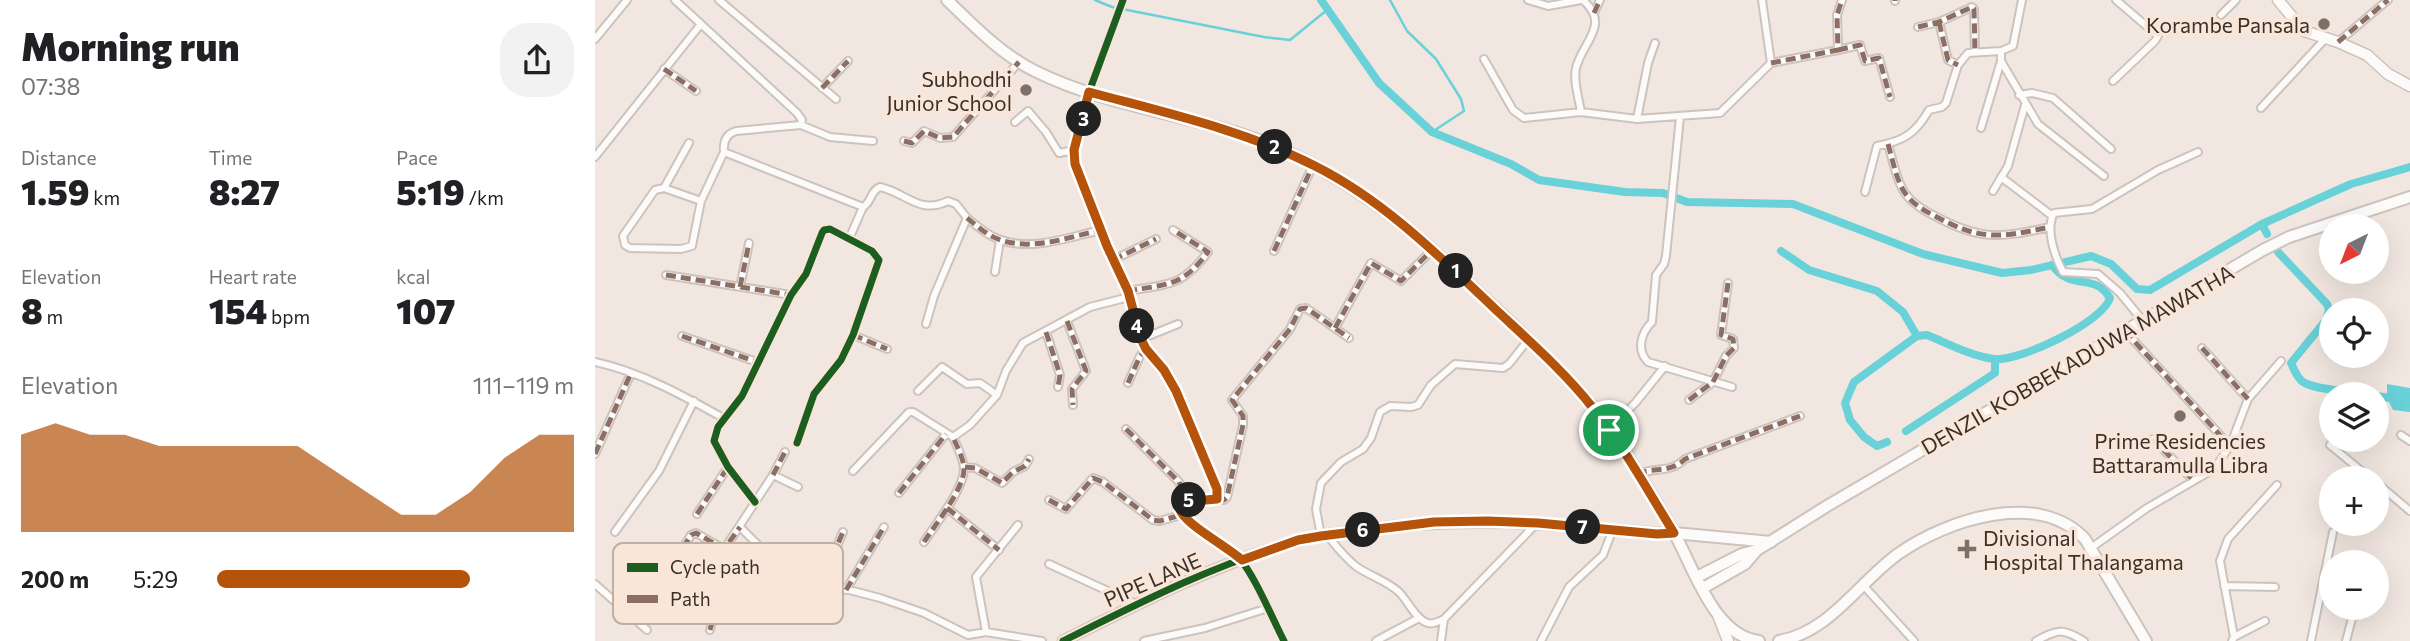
<!DOCTYPE html>
<meta charset="utf-8">
<style>
body{margin:0;font-family:Commissioner,sans-serif;background:#f2f2f2;color:#202124;height:100vh;display:flex;flex-direction:column;font-size:26px;white-space:nowrap}
*{box-sizing:border-box;margin:0}
p{font-size:23px;color:#757577}
.icon{flex:none;width:38px;height:38px;fill:none;stroke:currentColor;stroke-width:2;stroke-linecap:round;stroke-linejoin:round}
.map{position:relative;flex:1;overflow:hidden}
.panel{display:flex;flex-direction:column;background:#fff;width:595px}
.panel>*{flex:none}
.needle{width:46px;rotate:222deg}
.buttons{position:absolute;left:1724px;top:214px;display:grid;gap:14px}
.buttons a{display:grid;place-items:center;width:70px;height:70px;border-radius:50%;background:#fff;box-shadow:0 7px 28px #0002;font-size:35px}
.pin{position:absolute;display:grid;place-items:center;width:60px;height:60px;color:#fff;margin:-30px;border:4px solid #fff;border-radius:50%;box-shadow:0 2px 7px #0007}
.km{position:absolute;width:35px;height:35px;margin:-18px;border-radius:50%;background:#222;color:#fff;font-size:19px;line-height:35px;text-align:center}
.round{display:grid;place-items:center;flex:none;width:74px;height:74px;border-radius:28px;background:#f2f2f2}
.summary{display:flex;align-items:center;justify-content:space-between;height:119px;padding:0 21px}
h1{font-size:38px;font-weight:800;line-height:52px}
.metrics{display:grid;grid-template-columns:repeat(3,1fr);gap:10px;height:119px;padding:7px 21px}
.metrics div{display:grid;align-content:center}
.metrics b{font-size:35px;font-weight:800}
.metrics small{font-size:19px;font-weight:400}
.metrics p{font-size:19px}
.chart{height:196px;padding:14px 21px}
.chart p{display:flex;justify-content:space-between}
.chart svg{width:100%;height:126px;margin-top:7px;fill:#b45309;opacity:.7}
ul{padding:0 21px;list-style:none;font-size:23px}
li{display:grid;grid-template-columns:112px 84px 1fr;align-items:center;height:52px}
li i{height:18px;border-radius:9px;background:#b45309}
main{display:flex;flex:1;min-height:0}
.map>svg:first-child{display:block}
.water{fill:#69d1d8}
.lines{fill:none;stroke-linecap:round;stroke-linejoin:round}
.stream{stroke:#69d1d8;stroke-width:2.5}
.canal{stroke:#69d1d8;stroke-width:8}
.street-casing{stroke:#ccc3bd;stroke-width:10}
.secondary-casing{stroke:#ccc3bd;stroke-width:13}
.primary-casing{stroke:#ccc3bd;stroke-width:14}
.street{stroke:#fdfbfa;stroke-width:6}
.secondary{stroke:#fdfbfa;stroke-width:10}
.primary{stroke:#fdfbfa;stroke-width:10}
.quiet{stroke:#8d6e63;stroke-width:5;stroke-dasharray:10 5;stroke-linecap:butt}
.cycleway-casing{stroke:#fae6d8;stroke-width:11}
.cycleway{stroke:#1b5e20;stroke-width:7}
.route-casing{stroke:#fff;stroke-width:14}
.route{stroke:#b45309;stroke-width:9}
.poi-dot{fill:#79716a;stroke:#fae6d8;stroke-width:2.5}
.labels{text-anchor:middle;dominant-baseline:central;stroke-width:7;stroke-linejoin:round;paint-order:stroke}
.poi-label{font-size:21px;fill:#38312b;stroke:#fae6d8;text-anchor:end}
.street-label{font-size:21px;fill:#38312b;stroke:#fae6d8}
.key{fill:#fae6d8;stroke:#c0b0a4;stroke-width:2}
.key-label{font-size:19px;fill:#38312b}
</style>
<main>
<section class="panel">
<div class="summary"><div><h1>Morning run</h1><p>07:38</p></div><a class="round"><svg class="icon" aria-label="share" viewBox="0 0 24 24"><path d="M12 15V3M7 8l5-5 5 5M5 13v7h14v-7"/></svg></a></div>
<div class="metrics">
<div><p>Distance</p><b>1.59<small> km</small></b></div>
<div><p>Time</p><b>8:27</b></div>
<div><p>Pace</p><b>5:19<small> /km</small></b></div>
</div>
<div class="metrics">
<div><p>Elevation</p><b>8<small> m</small></b></div>
<div><p>Heart rate</p><b>154<small> bpm</small></b></div>
<div><p>kcal</p><b>107</b></div>
</div>
<div class="chart"><p><span>Elevation</span>111–119 m</p>
<svg viewBox="0 0 160 44" preserveAspectRatio="none"><path d="M0 44V10L10 6L20 10L30 10L40 14L50 14L60 14L70 14L80 14L90 22L100 30L110 38L120 38L130 30L140 18L150 10L160 10V44z"/></svg>
</div>
<ul>
<li><b>200 m</b>5:29<i style="width:71%"></i></li>
</ul>
</section>
<div class="map">
<svg width="1815" height="641" viewBox="0 0 1815 641">
<rect width="100%" height="100%" fill="#f2e7e0"/>
<!-- water -->
<path class="water" d="M1792 384 1815 388V412L1798 410 1792 398Z"/>
<g class="lines">
<!-- stream -->
<path class="stream" d="M500 0 517 7 669 37 695 40 732 10
M795 0 812 31 841 59 866 99 869 111 837 132"/>
<!-- canal -->
<path class="canal" d="M726 0 784 83 837 132 916 164 944 180 1030 192 1068 193 1092 202 1198 204 1328 254 1407 273 1436 270 1496 256 1516 264 1542 289 1555 290 1667 224 1756 184 1815 167
M1667 224 1672 234
M1186 251 1214 270 1282 291 1308 312 1322 336 1332 335C1352 343 1376 356 1399 359 1424 362 1508 322 1515 298 1498 271 1478 293 1457 265
M1683 252 1732 304 1734 310 1731 320 1696 363C1699 369 1702 378 1708 382 1721 390 1752 391 1769 394
M1782 396 1815 401
M1311 431 1400 373V359
M1292 442 1282 446 1269 437 1255 420 1250 403 1259 382 1322 336"/>
<!-- street casing -->
<g class="street-casing">
<path id="street" d="M80 0 202 113 207 120 206 125
M124 0 241 99
M528 0 494 92 479 150 480 164 512 246 532 291 546 339 551 349 569 370 581 391 622 489V499L588 502 586 515C603 533 628 540 644 558 659 574 678 620 689 641
M933 0 953 6 986 0
M988 0C1016 25 988 41 981 68 978 81 984 99 986 112L1042 119 1125 113 1176 63 1243 50 1242 15 1247 0
M1167 0 1176 63
M1300 0V1
M999 13 1005 0
M1626 15 1641 0
M1344 22 1353 60 1363 65
M1323 27 1344 22 1377 7 1379 9 1380 52
M0 39 32 0
M1743 42 1793 0
M1243 50 1265 45 1270 61 1284 58 1295 97
M1406 51 1418 46 1427 0
M889 59 918 110 929 118 986 112
M69 69 101 91
M1518 81 1560 41 1563 36 1521 0
M227 88 253 61
M1424 95 1437 93 1458 98 1516 149
M1666 108 1730 39
M1085 117 1071 256 1069 264 1061 275 1057 322C1046 333 1041 350 1053 362L1137 387
M1042 119 1053 63 1060 43
M420 122 433 111 451 132 464 153 479 150
M1386 128 1406 61
M278 141 235 137 206 125 141 131C131 134 128 142 129 152L268 207C277 202 275 191 285 187 312 193 324 215 353 201L361 204 372 218 339 296 331 324
M309 141 317 143 329 131 345 138 358 137 424 62
M1293 144C1297 158 1300 173 1306 186 1312 200 1326 209 1338 215 1385 241 1404 238 1455 227
M0 157 106 24
M1406 177 1456 215
M69 188 94 143
M1398 191 1413 166 1430 105
M1270 192 1282 146C1309 141 1321 133 1334 110L1347 107 1351 103 1363 65 1373 53 1406 51V61L1443 124 1509 176
M106 201 69 188 60 190 28 236 30 245 35 248 86 249 97 246 106 201 129 152
M372 218C382 226 392 235 403 239 436 252 474 237 506 230
M254 239 268 207
M679 251 718 165
M518 260 561 239
M400 272 405 240
M71 275 196 295
M145 287 154 243
M532 291C573 284 587 287 613 252L578 230
M472 321 491 371 477 389 478 405
M1548 321 1525 293 1503 274 1468 272C1460 257 1450 229 1459 213L1497 209 1563 170 1603 152
M740 328 776 263 806 281 838 249
M1530 331 1635 446
M451 332 465 375 463 387
M258 335 292 349
M87 336 162 362
M546 339 583 324
M1607 348 1653 399
M0 362C46 372 89 396 130 419
M533 383 545 356 551 349
M323 391 347 367 372 384 385 383 402 395
M1094 400 1118 382 1131 356 1139 348 1138 339 1126 335 1133 283
M531 429 584 482 592 500
M1014 430 1041 402 1070 366
M1806 435 1815 441
M1558 439 1598 480
M1735 445 1775 478
M0 454 36 373
M370 467 380 468 407 483 418 472 430 466 434 459
M258 471 314 412H318L358 437 375 425 402 395 411 371 428 343 495 307 534 297
M1043 474C1061 467 1076 473 1090 459L1205 416
M178 475 190 452
M1782 483 1815 511
M304 493 351 434
M622 499 629 500 632 497 648 425V416L637 400 695 329 705 309 711 308 754 338
M454 500 471 509 498 478 508 482 558 520 565 521 586 515
M160 502 133 467 119 441 123 427 147 396 196 295 211 274 227 233 229 230 235 229 277 251 284 260 258 335 246 360 219 394 202 443
M352 508 404 550
M102 514 133 467
M145 527 183 565 201 576 285 598 329 613 373 635 391 632 447 641
M20 532 64 471 99 401
M732 535C741 546 750 558 762 567 775 576 792 581 804 592 813 601 821 620 833 623 839 625 844 621 849 619
M726 536 721 509 726 483 746 462 768 449 776 438 785 412 795 406 816 407 823 405 836 385 860 364 908 368 914 364 933 340
M329 542C340 525 369 489 369 469 369 459 362 447 358 437
M1496 548 1552 508 1619 469 1635 446 1653 399 1686 361
M454 564 541 604
M0 584 52 630
M226 584 248 532
M1268 585 1319 641
M64 586 96 535 101 533 127 548 132 545 178 475 203 487
M1629 586 1680 587
M251 590 289 527
M115 630 124 597 162 545
M391 632 381 577 423 525
M1639 637 1670 621
M549 641 610 628 673 608
M781 641 824 618
M846 641 849 619 941 524
M946 641 974 587 1008 555 1018 529
M1441 641C1464 629 1466 628 1489 641
M1637 641 1639 637 1625 561 1633 539 1682 485
M1716 641 1738 532
M1751 641 1760 607"/>
</g>
<!-- secondary casing -->
<g class="secondary-casing">
<path id="secondary" d="M1683 0 1709 31 1743 42 1772 55 1793 74 1815 86
M1123 615 1133 641
M468 641C544 603 620 564 702 541 723 535 744 533 765 530 867 516 960 524 1062 533H1079"/>
</g>
<!-- primary casing -->
<g class="primary-casing">
<path id="primary" d="M352 0C378 25 407 55 440 71 512 107 596 114 671 143 747 173 811 223 869 279 908 316 949 352 985 392 1021 433 1050 484 1078 531 1098 565 1118 636 1164 641
M1079 533 1176 542
M1102 577 1147 554 1162 550 1232 506 1668 250 1694 237 1815 197
M1108 588 1150 564 1162 550
M1184 641C1235 632 1263 583 1303 554 1351 520 1443 489 1490 539L1551 641"/>
</g>
<!-- street -->
<use href="#street" class="street"/>
<!-- secondary -->
<use href="#secondary" class="secondary"/>
<!-- primary -->
<use href="#primary" class="primary"/>
<!-- quiet -->
<path class="quiet" d="M1300 0V1
M999 13 1005 0
M1344 22 1353 60 1363 65
M1323 27 1344 22 1377 7 1379 9 1380 52
M1743 42 1793 0
M1243 50 1265 45 1270 61 1284 58 1295 97
M1176 63 1243 50 1242 15 1247 0
M69 69 101 91
M227 88 253 61
M309 141 317 143 329 131 345 138 358 137 424 62
M1293 144C1297 158 1300 173 1306 186 1312 200 1326 209 1338 215 1385 241 1404 238 1455 227
M372 218C382 226 392 235 403 239 436 252 474 237 506 230
M679 251 718 165
M518 260 561 239
M71 275 196 295
M145 287 154 243
M532 291C573 284 587 287 613 252L578 230
M472 321 491 371 477 389 478 405
M740 328 776 263 806 281 838 249
M1530 331 1635 446
M451 332 465 375 463 387
M258 335 292 349
M87 336 162 362
M1607 348 1653 399
M533 383 545 356 551 349
M1094 400 1118 382 1131 356 1139 348 1138 339 1126 335 1133 283
M531 429 584 482 592 500
M1558 439 1598 480
M0 454 36 373
M370 467 380 468 407 483 418 472 430 466 434 459
M1042 474C1060 467 1076 473 1090 459L1205 416
M178 475 190 452
M304 493 351 434
M622 499 629 500 632 497 648 425V416L637 400 695 329 705 309 711 308 754 338
M454 500 471 509 498 478 508 482 558 520 565 521 586 515
M352 508 404 550
M102 514 133 467
M329 542C340 525 369 489 369 469 369 459 362 447 358 437
M226 584 248 532
M64 586 96 535 101 533 127 548 132 545 145 527
M251 590 289 527
M115 630 124 597 162 545"/>
<!-- cycleway casing -->
<g class="cycleway-casing">
<path id="cycleway" d="M528 0 494 92 479 150 480 164 512 246 532 291 546 339 551 349 569 370 581 391 622 489V499L588 502 586 515C603 533 628 540 644 558 659 574 678 620 689 641
M160 502 133 467 119 441 123 427 147 396 196 295 211 274 227 233 229 230 235 229 277 251 284 260 258 335 246 360 219 394 202 443
M468 641C544 603 620 564 702 541 723 535 744 533 765 530 867 516 960 524 1062 533H1079"/>
</g>
<!-- cycleway -->
<use href="#cycleway" class="cycleway"/>
</g>
<g class="lines">
<!-- route casing -->
<g class="route-casing">
<path id="route" d="M494 92C571 113 649 130 720 166 788 200 843 255 898 307 932 339 969 371 998 408 1029 447 1053 491 1079 533L1062 534 943 523 893 521 839 522 726 536 703 540 647 560C633 547 590 524 585 510L588 502 622 499V489L581 391 569 370 551 349 546 339 533 291 512 246 480 164 479 150Z"/>
</g>
<!-- route -->
<use href="#route" class="route"/>
</g>
<!-- markers -->
<g class="poi-dot">
<circle cx="1729" cy="24" r="7"/>
<circle cx="431" cy="90" r="7"/>
<circle cx="1585" cy="416" r="7"/>
<path d="M1368.5 538.5h7v7h7v7h-7v7h-7v-7h-7v-7h7z"/>
</g>
<g class="labels">
<!-- poi labels -->
<g class="poi-label">
<text x="1715" y="24">Korambe Pansala</text>
<text x="417" y="78">Subhodhi<tspan x="417" dy="24">Junior School</tspan></text>
<text x="1585" y="440" text-anchor="middle">Prime Residencies<tspan x="1585" dy="24">Battaramulla Libra</tspan></text>
<text x="1388" y="537" text-anchor="start">Divisional<tspan x="1388" dy="24">Hospital Thalangama</tspan></text>
</g>
<!-- street labels -->
<g class="street-label">
<text transform="translate(1482 359) rotate(-30)">DENZIL KOBBEKADUWA MAWATHA</text>
<text transform="translate(557 579) rotate(-24)">PIPE LANE</text>
</g>
</g>
<!-- legend -->
<rect x="18" y="543" width="230" height="81" rx="10" class="key"/>
<rect x="32" y="563" width="31" height="9" fill="#1b5e20"/>
<rect x="32" y="595" width="31" height="8" fill="#8d6e63"/>
<g class="key-label">
<text x="75" y="574">Cycle path</text>
<text x="75" y="606">Path</text>
</g>
</svg>
<div class="buttons">
<a><svg class="needle" viewBox="-14 -14 28 28"><path d="M0-13l5 13h-10z" fill="#e53935"/><path d="M0 13l5-13h-10z" fill="#757577"/></svg></a>
<a><svg class="icon" aria-label="locate" viewBox="0 0 24 24"><circle cx="12" cy="12" r="6"/><path d="M12 2v4M12 18v4M2 12h4M18 12h4"/></svg></a>
<a><svg class="icon" aria-label="layers" viewBox="0 0 24 24"><path d="M12 4l9 5-9 5-9-5zM3 14l9 5 9-5"/></svg></a>
<a>+</a>
<a>−</a>
</div>
<div class="pin" style="left:1014px;top:430px;background:#1e9e55"><svg class="icon" aria-label="arrive" viewBox="0 0 24 24"><path d="M6 21V4h12l-3 4 3 4H6"/></svg></div>
<b class="km" style="left:861px;top:271px">1</b>
<b class="km" style="left:680px;top:147px">2</b>
<b class="km" style="left:489px;top:119px">3</b>
<b class="km" style="left:542px;top:326px">4</b>
<b class="km" style="left:594px;top:500px">5</b>
<b class="km" style="left:768px;top:530px">6</b>
<b class="km" style="left:988px;top:527px">7</b>
</div>
</main>
